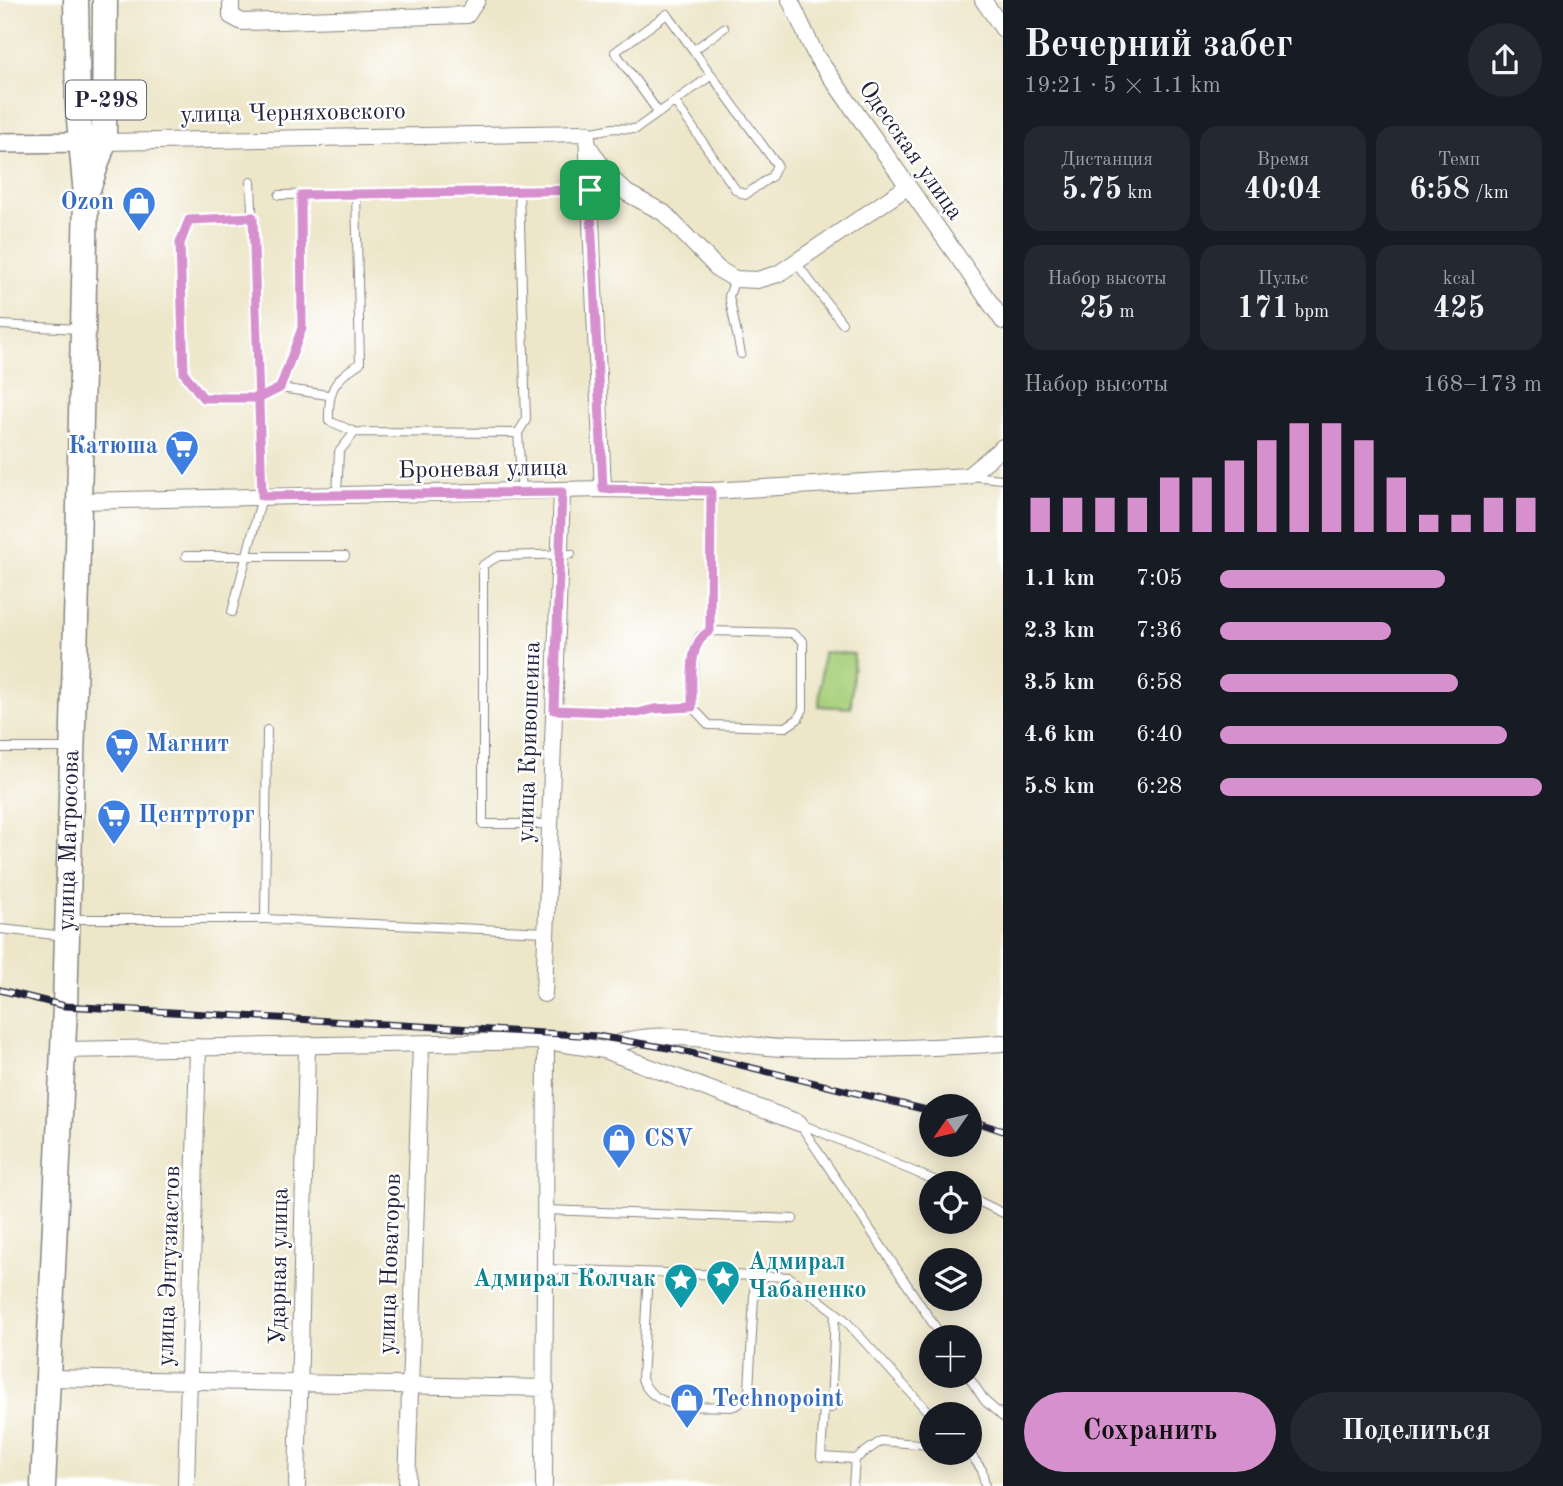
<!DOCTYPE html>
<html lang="ru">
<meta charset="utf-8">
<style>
body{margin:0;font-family:"Old Standard TT",serif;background:#242831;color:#f1f3f6;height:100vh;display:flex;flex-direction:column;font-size:26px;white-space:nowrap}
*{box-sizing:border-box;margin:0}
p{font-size:23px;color:#9ea1a6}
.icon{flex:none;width:38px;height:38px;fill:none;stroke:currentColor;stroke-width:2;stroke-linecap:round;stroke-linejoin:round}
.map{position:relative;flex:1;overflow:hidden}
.drawer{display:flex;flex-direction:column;background:#171b24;width:560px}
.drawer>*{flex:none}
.needle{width:46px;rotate:236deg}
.tools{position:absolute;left:919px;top:1094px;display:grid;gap:14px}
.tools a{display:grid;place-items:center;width:63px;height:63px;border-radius:50%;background:#171b24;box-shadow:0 4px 18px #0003;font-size:35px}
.pin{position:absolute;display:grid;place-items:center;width:60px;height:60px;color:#fff;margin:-30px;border-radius:14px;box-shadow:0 4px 10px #0006}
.round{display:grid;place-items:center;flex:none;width:74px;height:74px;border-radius:37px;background:#242831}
.overview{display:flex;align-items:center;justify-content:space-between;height:119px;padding:0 21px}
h1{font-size:38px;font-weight:700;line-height:52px}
.figures{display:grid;grid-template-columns:repeat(3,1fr);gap:10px;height:119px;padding:7px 21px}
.figures div{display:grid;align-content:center;border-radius:18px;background:#242831;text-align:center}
.figures b{font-size:30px;font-weight:700}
.figures small{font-size:19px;font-weight:400}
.figures p{font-size:19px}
.chart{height:196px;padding:14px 21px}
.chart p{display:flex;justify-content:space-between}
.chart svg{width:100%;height:126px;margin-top:7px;stroke:#d690ce;stroke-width:6}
.cta{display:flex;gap:14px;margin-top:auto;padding:14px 21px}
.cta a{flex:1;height:80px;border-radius:42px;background:#d690ce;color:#111;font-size:28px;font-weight:700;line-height:80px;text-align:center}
.cta a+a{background:#242831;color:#f1f3f6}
ul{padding:0 21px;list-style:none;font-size:23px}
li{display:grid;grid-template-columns:112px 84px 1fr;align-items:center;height:52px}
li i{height:18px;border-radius:9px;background:#d690ce}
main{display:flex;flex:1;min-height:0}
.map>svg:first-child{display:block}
.green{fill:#a8d07b;stroke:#65795b;stroke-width:2}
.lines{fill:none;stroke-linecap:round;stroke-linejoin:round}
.service-casing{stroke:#888482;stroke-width:10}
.minor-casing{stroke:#888482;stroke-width:18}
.tertiary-casing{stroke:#888482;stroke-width:22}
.trunk-casing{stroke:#888482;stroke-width:27}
.service{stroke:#fff;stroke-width:8}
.minor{stroke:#fff;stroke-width:16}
.tertiary{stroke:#fff;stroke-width:19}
.trunk{stroke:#fff;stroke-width:24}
.rail-casing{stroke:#22223b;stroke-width:7}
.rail{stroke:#fff;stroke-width:4.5;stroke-dasharray:13;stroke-linecap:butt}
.route-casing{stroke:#fff;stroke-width:14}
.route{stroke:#d690ce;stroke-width:9}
.labels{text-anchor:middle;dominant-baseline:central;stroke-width:5;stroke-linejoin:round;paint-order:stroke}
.shield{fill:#fff;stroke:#646476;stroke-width:2}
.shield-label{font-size:23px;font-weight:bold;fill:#22223b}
.street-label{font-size:24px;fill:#22223b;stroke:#fff}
.shop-label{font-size:24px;font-weight:bold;fill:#366cbe;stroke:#fff;text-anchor:start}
.culture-label{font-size:24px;font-weight:bold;fill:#0d838f;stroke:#fff;text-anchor:start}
</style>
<main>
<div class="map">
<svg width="1003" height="1486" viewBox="0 0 1003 1486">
<rect width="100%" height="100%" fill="#fff"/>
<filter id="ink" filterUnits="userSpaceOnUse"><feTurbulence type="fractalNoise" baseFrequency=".0143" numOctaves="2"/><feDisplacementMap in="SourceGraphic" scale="14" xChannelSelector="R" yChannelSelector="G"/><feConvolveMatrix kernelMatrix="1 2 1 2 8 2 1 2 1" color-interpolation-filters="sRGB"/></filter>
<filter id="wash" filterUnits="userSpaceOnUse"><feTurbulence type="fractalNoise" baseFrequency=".00686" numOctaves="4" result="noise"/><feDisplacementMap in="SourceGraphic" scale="28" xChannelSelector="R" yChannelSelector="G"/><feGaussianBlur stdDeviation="1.57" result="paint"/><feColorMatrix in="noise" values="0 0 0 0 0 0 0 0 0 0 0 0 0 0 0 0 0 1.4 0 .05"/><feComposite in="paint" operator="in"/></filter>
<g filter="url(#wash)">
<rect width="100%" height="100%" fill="#ede6c9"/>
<!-- green -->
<path class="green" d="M823 652 854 654 851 708 819 706Z"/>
</g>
<g filter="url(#ink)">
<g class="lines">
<!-- service casing -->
<g class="service-casing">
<path id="service" d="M694 50 724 28
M659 113 615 52 667 14 777 165 772 176 745 195 736 190 675 102
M587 133 613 128 636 129 712 75
M279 195 590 190
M252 217 189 220 180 243 184 373 203 398H260L280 388 302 328 301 195
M797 264 842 323
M735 279 729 296 741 354
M0 325 80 329
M280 388 328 395
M355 432 329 421C328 390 333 380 360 363L356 194
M518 433 526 420 519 191
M970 476 1003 479
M337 495 339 452 355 432 518 433 522 492
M186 556H345
M232 612 262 497 251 182
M710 631 792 633 803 641V709L798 719 786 727 709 725 692 707 695 646 700 636Z
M710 631 711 491
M554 711 638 713 654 709 692 707
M267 730 265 919 546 932
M0 748H70
M550 824H483V565L499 556 571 554
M71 919H265
M0 929 65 936
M799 1123 942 1337
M799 1123 941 1183
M970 1197 1003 1213
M546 1210 793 1219
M545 1269 789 1277 844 1319 931 1415
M648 1273 642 1379C655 1413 700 1405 731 1407L739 1404 749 1391 755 1276
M835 1312 831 1408 824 1407 821 1457 855 1459 853 1486
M968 1376 985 1401 1003 1417
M969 1452 982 1470 985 1486
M855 1459 881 1441 931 1445"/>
</g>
<!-- minor casing -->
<g class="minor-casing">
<path id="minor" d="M231 0V16L242 22 467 15 477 0
M790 0 816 56 1003 321
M983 0 1003 29
M104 142 587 133 603 489
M589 147 606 173 627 193 664 213 718 269 735 279 757 280 778 274 907 187
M79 501 603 489 711 491 968 476 1003 447
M544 994 562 492
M63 1050 546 1041 604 1050 799 1123
M604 1050C653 1022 728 1046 783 1048 855 1051 931 1048 1003 1043
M49 1378 546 1388
M186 1486 198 1047
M297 1486 307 1046
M407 1486 421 1044
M544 1486 546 1041"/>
</g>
<!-- tertiary casing -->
<g class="tertiary-casing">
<path id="tertiary" d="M0 143 93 142"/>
</g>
<!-- trunk casing -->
<g class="trunk-casing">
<g id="trunk">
<path d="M88 189 104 142 105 0"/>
<path id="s1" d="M43 1486 65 1006 78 549 86 196 78 108 76 0"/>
</g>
</g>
<!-- service -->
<use href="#service" class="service"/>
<!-- minor -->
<use href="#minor" class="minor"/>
<!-- tertiary -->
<use href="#tertiary" class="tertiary"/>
<!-- trunk -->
<use href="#trunk" class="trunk"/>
<!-- rail casing -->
<g class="rail-casing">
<path id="rail" d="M0 990 65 1006 597 1036 674 1049 931 1111
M970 1120 1003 1131"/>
</g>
<!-- rail -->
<use href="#rail" class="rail"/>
</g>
</g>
<g class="lines" filter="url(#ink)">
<!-- route casing -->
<g class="route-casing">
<path id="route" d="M590 190 301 195 302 328 280 388 260 398H203L184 373 180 243 189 220 253 217 262 496 562 492 554 710 638 713 654 709 692 707C693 683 686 643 710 631L711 491 603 489 590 190"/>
</g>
<!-- route -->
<use href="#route" class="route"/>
</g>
<!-- icons -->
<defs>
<g id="shop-pin" transform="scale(1.75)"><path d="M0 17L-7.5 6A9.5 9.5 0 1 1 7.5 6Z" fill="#3f7fe0" stroke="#fff"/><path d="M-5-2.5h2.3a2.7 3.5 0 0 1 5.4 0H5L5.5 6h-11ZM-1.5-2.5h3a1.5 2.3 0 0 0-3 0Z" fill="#fff"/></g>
<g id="supermarket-pin" transform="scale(1.75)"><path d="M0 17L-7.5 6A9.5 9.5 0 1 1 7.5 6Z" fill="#3f7fe0" stroke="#fff"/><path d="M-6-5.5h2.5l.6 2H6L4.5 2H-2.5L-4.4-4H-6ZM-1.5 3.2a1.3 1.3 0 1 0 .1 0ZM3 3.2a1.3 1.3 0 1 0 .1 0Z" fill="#fff"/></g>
<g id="sight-pin" transform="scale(1.75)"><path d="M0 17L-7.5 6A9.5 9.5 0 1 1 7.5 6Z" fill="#0f9aa8" stroke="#fff"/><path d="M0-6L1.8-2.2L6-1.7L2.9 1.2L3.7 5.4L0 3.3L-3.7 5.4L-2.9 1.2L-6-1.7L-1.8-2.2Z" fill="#fff"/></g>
</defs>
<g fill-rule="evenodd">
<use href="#shop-pin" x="139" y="203"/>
<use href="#supermarket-pin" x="182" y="447"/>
<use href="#supermarket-pin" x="122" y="745"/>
<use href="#supermarket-pin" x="114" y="816"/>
<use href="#shop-pin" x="619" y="1140"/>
<use href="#sight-pin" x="723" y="1277"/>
<use href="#sight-pin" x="681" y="1280"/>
<use href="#shop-pin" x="687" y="1400"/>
</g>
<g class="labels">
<!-- shield labels -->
<rect class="shield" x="66" y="80.5" width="80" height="39" rx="5"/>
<g class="shield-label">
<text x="106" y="100">Р-298</text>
</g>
<!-- street labels -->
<g class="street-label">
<text transform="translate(293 114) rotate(-1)">улица Черняховского</text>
<text transform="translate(910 151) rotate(55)">Одесская улица</text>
<text transform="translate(483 470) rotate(-1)">Броневая улица</text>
<text transform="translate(530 742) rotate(-88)">улица Кривошеина</text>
<text stroke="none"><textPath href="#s1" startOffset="646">улица Матросова</textPath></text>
<text transform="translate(391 1264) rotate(-88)">улица Новаторов</text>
<text transform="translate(170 1266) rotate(-88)">улица Энтузиастов</text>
<text transform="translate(280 1266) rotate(-89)">Ударная улица</text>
</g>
<!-- shop labels -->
<g class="shop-label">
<text x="114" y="203" text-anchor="end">Ozon</text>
<text x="158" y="447" text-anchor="end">Катюша</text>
<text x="146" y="745">Магнит</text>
<text x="138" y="816">Центрторг</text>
<text x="644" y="1140">CSV</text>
<text x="712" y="1400">Technopoint</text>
</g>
<!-- culture labels -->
<g class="culture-label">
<text x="748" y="1263">Адмирал<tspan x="748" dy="28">Чабаненко</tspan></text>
<text x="656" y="1280" text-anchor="end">Адмирал Колчак</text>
</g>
</g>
</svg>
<div class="tools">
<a><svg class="needle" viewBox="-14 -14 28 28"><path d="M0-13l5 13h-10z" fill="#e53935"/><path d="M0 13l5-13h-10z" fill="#9ea1a6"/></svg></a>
<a><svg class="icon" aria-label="locate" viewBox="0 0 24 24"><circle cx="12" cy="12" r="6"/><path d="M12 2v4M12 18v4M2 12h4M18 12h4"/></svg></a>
<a><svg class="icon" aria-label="layers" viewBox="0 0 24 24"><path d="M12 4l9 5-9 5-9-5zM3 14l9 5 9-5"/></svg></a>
<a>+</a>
<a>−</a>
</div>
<div class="pin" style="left:590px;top:190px;background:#1e9e55"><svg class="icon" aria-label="arrive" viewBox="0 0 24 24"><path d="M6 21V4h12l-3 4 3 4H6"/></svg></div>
</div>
<section class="drawer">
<div class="overview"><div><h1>Вечерний забег</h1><p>19:21 · 5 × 1.1 km</p></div><a class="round"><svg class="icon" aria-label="share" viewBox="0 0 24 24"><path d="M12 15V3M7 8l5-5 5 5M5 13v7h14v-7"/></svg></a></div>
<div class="figures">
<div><p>Дистанция</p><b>5.75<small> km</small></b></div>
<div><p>Время</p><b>40:04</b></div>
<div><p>Темп</p><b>6:58<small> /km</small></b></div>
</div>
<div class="figures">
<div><p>Набор высоты</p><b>25<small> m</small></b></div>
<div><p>Пульс</p><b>171<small> bpm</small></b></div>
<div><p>kcal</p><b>425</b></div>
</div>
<div class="chart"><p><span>Набор высоты</span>168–173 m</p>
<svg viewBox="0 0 160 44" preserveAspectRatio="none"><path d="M5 44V32M15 44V32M25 44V32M35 44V32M45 44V25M55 44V25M65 44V19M75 44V12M85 44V6M95 44V6M105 44V12M115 44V25M125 44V38M135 44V38M145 44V32M155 44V32"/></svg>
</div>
<ul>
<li><b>1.1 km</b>7:05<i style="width:70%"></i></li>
<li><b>2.3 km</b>7:36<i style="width:53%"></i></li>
<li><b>3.5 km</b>6:58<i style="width:74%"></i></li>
<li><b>4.6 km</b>6:40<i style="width:89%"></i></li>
<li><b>5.8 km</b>6:28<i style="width:100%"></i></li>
</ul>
<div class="cta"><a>Сохранить</a><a>Поделиться</a></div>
</section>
</main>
